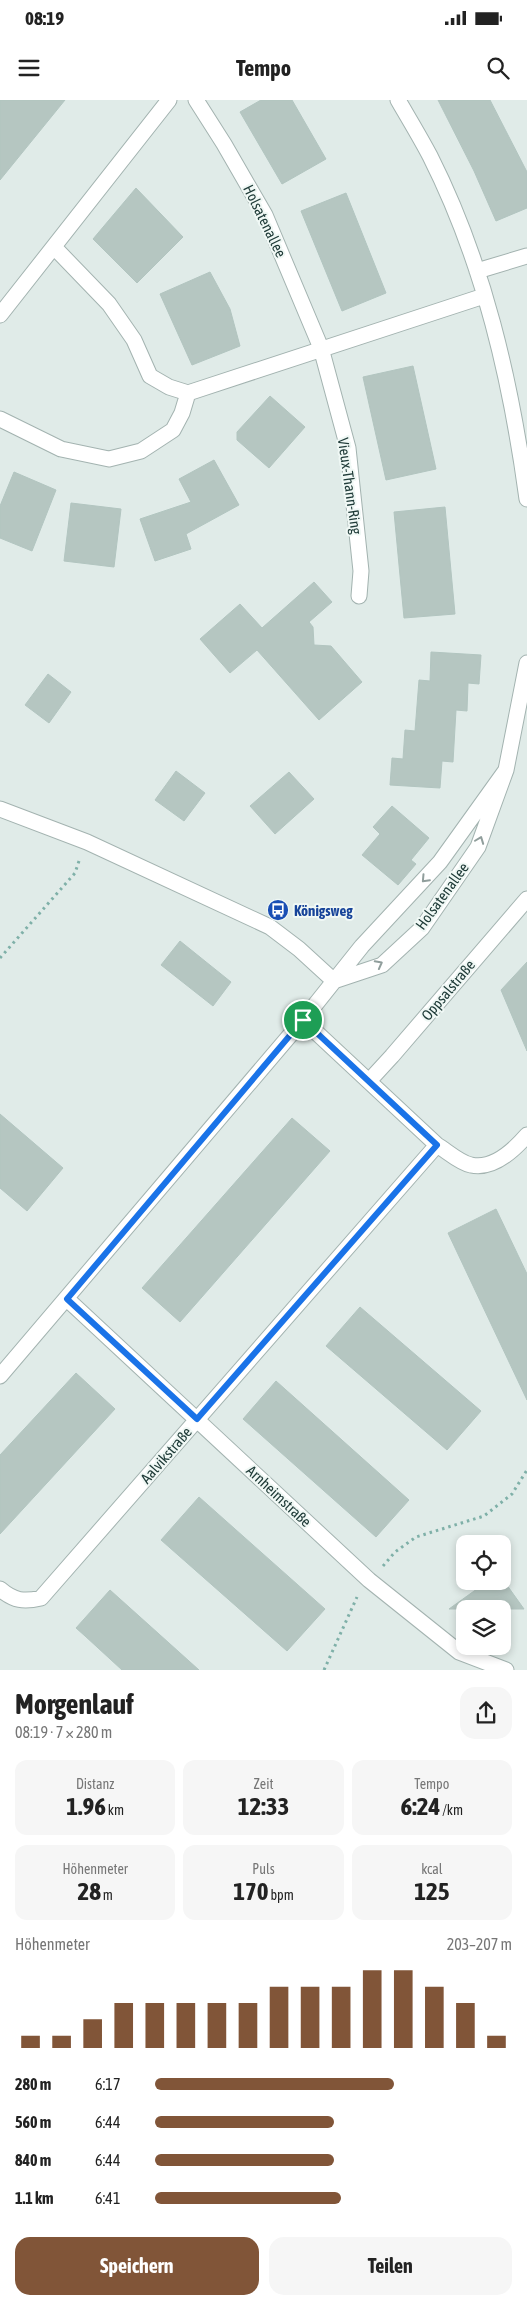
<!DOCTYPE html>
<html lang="de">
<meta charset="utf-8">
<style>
body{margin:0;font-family:"Asap Condensed",sans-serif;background:#f6f6f6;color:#222;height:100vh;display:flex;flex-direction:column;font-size:19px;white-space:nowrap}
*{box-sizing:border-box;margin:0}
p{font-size:16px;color:#767676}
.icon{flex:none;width:28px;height:28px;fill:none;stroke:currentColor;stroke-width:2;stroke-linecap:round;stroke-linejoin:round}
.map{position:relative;height:1570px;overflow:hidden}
.side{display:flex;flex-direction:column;background:#fff;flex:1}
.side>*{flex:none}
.buttons{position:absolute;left:456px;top:1435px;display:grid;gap:10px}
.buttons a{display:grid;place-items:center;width:55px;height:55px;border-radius:10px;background:#fff;box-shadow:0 2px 8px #0003;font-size:25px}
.pin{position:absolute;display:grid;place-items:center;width:42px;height:42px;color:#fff;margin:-21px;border:2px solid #fff;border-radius:50%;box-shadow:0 1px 5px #0007}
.round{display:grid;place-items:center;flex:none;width:52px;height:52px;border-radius:15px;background:#f6f6f6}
.summary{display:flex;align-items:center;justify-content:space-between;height:85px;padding:0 15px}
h1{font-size:28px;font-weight:700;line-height:38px}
.stats{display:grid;grid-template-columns:repeat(3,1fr);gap:8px;height:85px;padding:5px 15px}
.stats div{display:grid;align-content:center;border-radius:12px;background:#f6f6f6;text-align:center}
.stats b{font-size:25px;font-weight:700}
.stats small{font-size:14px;font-weight:400}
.stats p{font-size:14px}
.chart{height:140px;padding:10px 15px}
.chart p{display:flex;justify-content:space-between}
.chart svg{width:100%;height:90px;margin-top:5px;stroke:#815538;stroke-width:6}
.cta{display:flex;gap:10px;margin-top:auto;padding:10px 15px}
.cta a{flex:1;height:58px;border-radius:15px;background:#815538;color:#fff;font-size:20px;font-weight:700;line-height:58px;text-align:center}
.cta a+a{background:#f6f6f6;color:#222}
ul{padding:0 15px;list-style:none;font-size:16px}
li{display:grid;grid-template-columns:80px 60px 1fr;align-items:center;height:38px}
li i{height:12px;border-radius:6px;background:#815538}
.status{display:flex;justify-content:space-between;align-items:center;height:35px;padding:0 25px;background:#fff;direction:ltr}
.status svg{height:14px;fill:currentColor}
header{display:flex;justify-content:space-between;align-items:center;height:65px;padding:0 15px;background:#fff;font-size:22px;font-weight:700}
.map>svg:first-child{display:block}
.building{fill:#b5c6c1;stroke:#b2c5c0}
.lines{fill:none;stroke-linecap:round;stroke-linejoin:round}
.minor-casing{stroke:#a3b3b0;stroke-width:17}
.path{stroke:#7fb0a8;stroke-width:3;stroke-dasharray:2.5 4;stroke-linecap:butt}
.minor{stroke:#fff;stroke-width:15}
.oneway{stroke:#909e9c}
.route-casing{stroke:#fff;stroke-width:10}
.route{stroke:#1a73e8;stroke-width:6}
.labels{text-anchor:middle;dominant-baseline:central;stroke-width:4;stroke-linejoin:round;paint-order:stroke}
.street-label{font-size:15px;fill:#203c39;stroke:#f0f8f5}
.transit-label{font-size:15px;font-weight:bold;fill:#164399;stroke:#f0f8f5;text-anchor:start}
</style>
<div class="status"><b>08:19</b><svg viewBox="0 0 49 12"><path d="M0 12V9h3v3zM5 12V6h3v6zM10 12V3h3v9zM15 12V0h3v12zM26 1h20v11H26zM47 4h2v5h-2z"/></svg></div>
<header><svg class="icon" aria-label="menu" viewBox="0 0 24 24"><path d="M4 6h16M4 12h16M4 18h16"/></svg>Tempo<svg class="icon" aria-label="search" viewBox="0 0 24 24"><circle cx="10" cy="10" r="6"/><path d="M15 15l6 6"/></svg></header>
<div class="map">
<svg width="527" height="1570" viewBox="0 0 527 1570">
<rect width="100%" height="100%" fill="#e0ebe8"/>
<!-- building -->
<path class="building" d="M0 0H65L0 80Z
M261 0H292L326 59 282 84 240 12Z
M438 0H490L527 72V108L496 121 474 71Z
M136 88 183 137 137 183 93 139Z
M346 93 386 193 342 211 301 111Z
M210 172 230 209 240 246 192 265 160 194Z
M413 266 436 369 386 380 363 277Z
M270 296 305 327 269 368 237 340V332Z
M214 360 239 405 186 434 191 449 155 461 140 419 191 402 179 379Z
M14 372 56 390 32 451 0 438V406Z
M71 403 121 409 114 467 64 461Z
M445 407 455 514 404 518 394 412Z
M314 482 332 502 309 522 313 527 314 545 331 546 362 582 319 620 257 550 230 573 200 539 240 504 262 528Z
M431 552 481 555 479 584 468 583 467 611 456 610 453 662 442 661 440 688 390 685 392 658 403 659 405 630 415 631 419 580 430 581Z
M48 574 71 592 49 623 25 605Z
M176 671 205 693 184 721 155 700Z
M289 672 314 699 275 734 250 706Z
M392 706 429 738 411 760 416 764 398 785 362 755 380 734 373 727Z
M180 841 231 882 213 906 161 865Z
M527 862V951L501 890Z
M0 1014 63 1068 27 1111 0 1088Z
M292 1018 330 1051 180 1222 142 1188Z
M496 1109 527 1174V1300L448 1133Z
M360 1207 481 1311 447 1350 326 1246Z
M76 1273 115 1309 0 1434V1355Z
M276 1281 409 1400 376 1437 243 1319Z
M199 1397 325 1509 287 1551 161 1440Z
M488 1481H504L524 1509H449Z
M110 1490 159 1534 199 1570H122L85 1536 76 1528Z"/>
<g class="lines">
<!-- minor casing -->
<g class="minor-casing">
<path id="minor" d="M196 0 224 44 265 115 321 248 348 348 361 471 359 496
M398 0C409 19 420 37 430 56 484 163 511 281 527 399
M477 171 527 156
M0 215 169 0
M188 293 484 196
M0 319 61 349 109 359 141 351 173 330 182 313 188 293 169 287 150 276 134 240 109 204 54 147
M0 709 87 742 270 827 299 849 334 881
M334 881 382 865 422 828 478 747 506 670 527 563
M369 981 392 956 527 799
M437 1045C447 1051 460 1063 471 1065 493 1070 514 1050 527 1035
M67 1199 369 1480 459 1552 506 1570
M0 1276 303 920 362 846 440 762 506 670
M0 1489C14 1501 24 1502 41 1498L437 1045 303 920"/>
</g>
<!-- path -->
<path class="path" d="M0 858 75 773 79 761
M383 1466 395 1452 416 1437 484 1416 512 1394 527 1370
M324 1570 357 1497"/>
<!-- minor -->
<use href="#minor" class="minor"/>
</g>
<!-- one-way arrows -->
<defs><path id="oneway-chevron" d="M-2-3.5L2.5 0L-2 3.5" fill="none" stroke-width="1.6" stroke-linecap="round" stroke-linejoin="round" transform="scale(1.25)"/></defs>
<g class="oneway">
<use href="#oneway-chevron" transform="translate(480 740) rotate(-69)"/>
<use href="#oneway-chevron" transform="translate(425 779) rotate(133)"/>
<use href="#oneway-chevron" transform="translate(379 864) rotate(-28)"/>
</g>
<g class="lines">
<!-- route casing -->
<g class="route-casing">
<path id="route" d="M303 920 437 1045 197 1319 67 1199Z"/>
</g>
<!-- route -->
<use href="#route" class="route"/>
</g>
<!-- icons -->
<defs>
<g id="bus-disc" transform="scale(1.125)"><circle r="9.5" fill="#1a4fb4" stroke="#f0f8f5"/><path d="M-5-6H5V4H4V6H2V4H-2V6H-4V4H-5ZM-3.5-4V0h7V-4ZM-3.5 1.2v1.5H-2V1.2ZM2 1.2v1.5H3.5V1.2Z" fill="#fff"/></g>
</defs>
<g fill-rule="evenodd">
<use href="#bus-disc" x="278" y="810"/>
</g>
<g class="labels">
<!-- street labels -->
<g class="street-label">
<text transform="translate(265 121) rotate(64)">Holsatenallee</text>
<text transform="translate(350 386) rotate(82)">Vieux-Thann-Ring</text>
<text transform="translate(442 796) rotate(-54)">Holsatenallee</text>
<text transform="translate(448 890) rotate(-50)">Oppsalstraße</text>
<text transform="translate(166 1355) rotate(-49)">Aalvikstraße</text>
<text transform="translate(279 1396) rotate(43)">Arnheimstraße</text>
</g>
<!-- transit labels -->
<g class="transit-label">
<text x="294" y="810">Königsweg</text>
</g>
</g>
</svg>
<div class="buttons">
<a><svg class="icon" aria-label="locate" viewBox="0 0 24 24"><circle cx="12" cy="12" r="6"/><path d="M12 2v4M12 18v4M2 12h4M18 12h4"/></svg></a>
<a><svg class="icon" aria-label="layers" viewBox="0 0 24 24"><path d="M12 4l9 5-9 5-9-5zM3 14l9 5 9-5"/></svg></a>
</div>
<div class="pin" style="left:303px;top:920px;background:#1e9e55"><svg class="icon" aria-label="arrive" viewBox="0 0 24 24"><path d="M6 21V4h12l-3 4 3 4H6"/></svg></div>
</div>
<section class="side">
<div class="summary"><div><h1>Morgenlauf</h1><p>08:19 · 7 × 280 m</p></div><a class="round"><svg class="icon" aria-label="share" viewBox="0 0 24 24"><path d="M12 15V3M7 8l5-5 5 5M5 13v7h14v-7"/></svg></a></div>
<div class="stats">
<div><p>Distanz</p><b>1.96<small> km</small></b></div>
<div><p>Zeit</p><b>12:33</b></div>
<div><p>Tempo</p><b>6:24<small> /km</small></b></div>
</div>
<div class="stats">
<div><p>Höhenmeter</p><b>28<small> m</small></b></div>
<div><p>Puls</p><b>170<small> bpm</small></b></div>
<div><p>kcal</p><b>125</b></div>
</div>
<div class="chart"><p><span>Höhenmeter</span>203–207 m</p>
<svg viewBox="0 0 160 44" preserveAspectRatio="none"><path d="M5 44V38M15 44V38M25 44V30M35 44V22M45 44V22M55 44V22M65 44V22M75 44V22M85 44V14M95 44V14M105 44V14M115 44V6M125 44V6M135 44V14M145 44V22M155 44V38"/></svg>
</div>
<ul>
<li><b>280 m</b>6:17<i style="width:67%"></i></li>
<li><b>560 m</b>6:44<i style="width:50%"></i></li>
<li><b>840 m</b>6:44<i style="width:50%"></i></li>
<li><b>1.1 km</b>6:41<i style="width:52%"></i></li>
</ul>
<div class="cta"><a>Speichern</a><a>Teilen</a></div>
</section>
